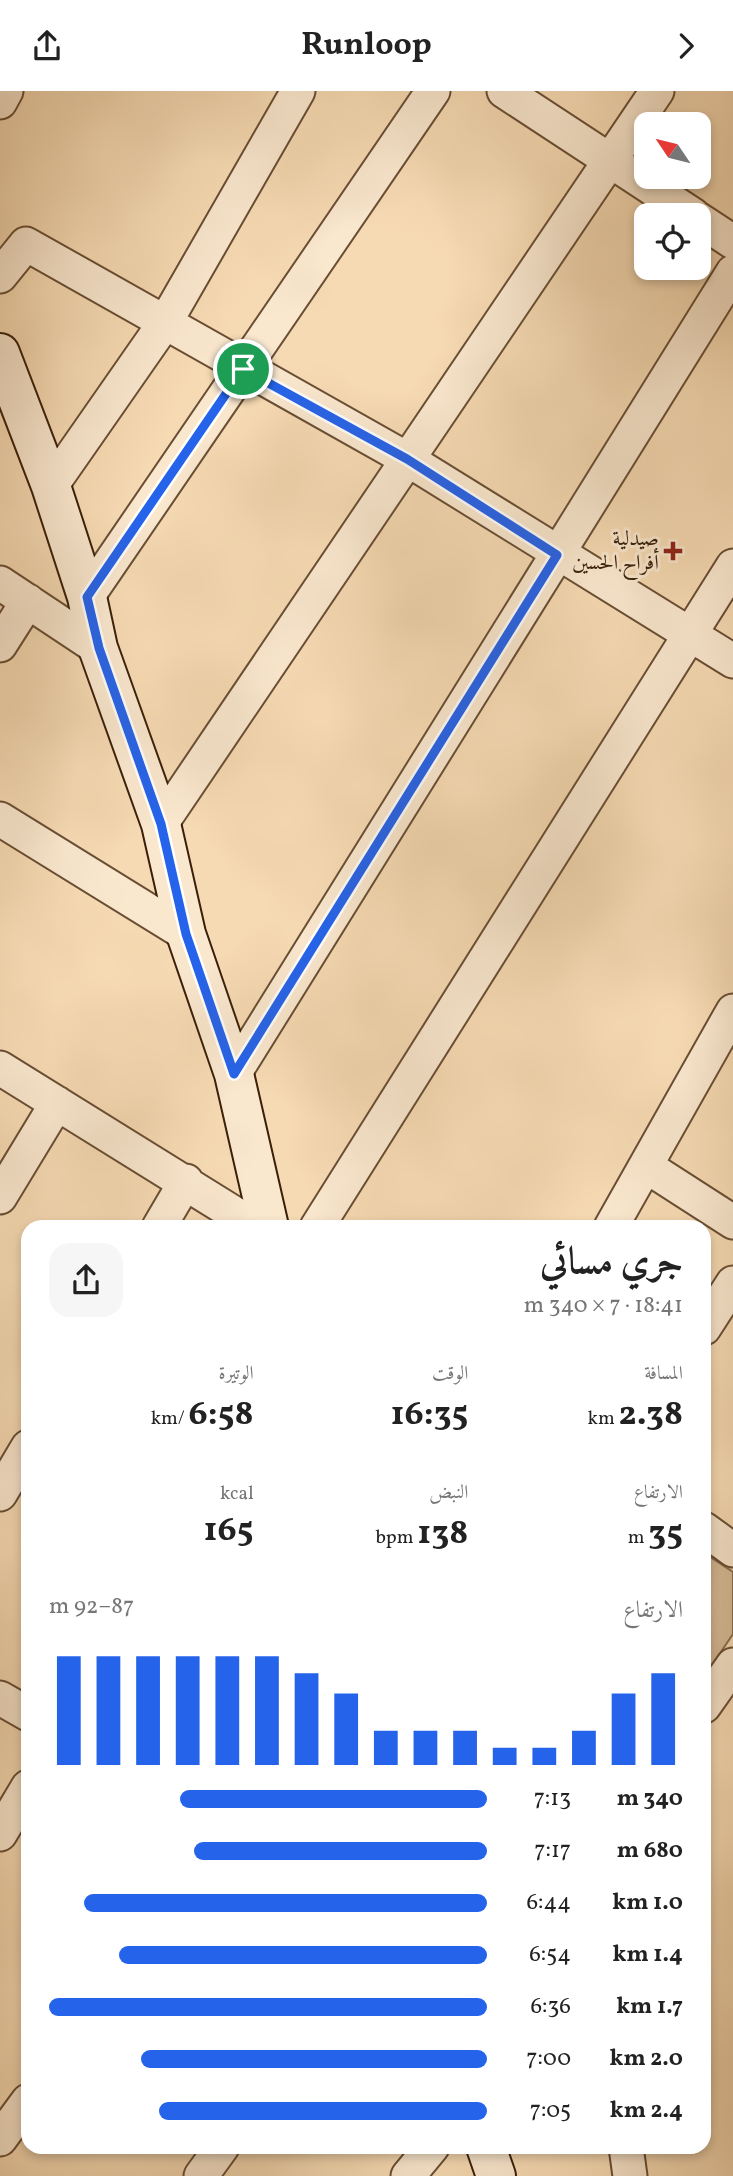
<!DOCTYPE html>
<html lang="ar">
<meta charset="utf-8">
<style>
body{margin:0;font-family:Vollkorn,Amiri,serif;background:#f6f6f6;color:#222;direction:rtl;height:100vh;display:flex;flex-direction:column;font-size:26px;white-space:nowrap}
*{box-sizing:border-box;margin:0}
p{font-size:23px;color:#767676}
.icon{flex:none;width:38px;height:38px;fill:none;stroke:currentColor;stroke-width:2;stroke-linecap:round;stroke-linejoin:round}
.map{position:relative;flex:1;overflow:hidden;direction:ltr}
.details{position:absolute;left:21px;top:1129px;width:690px;height:934px;display:flex;flex-direction:column;background:#fff;border-radius:21px;box-shadow:0 4px 10px #0003;direction:rtl}
.details>*{flex:none}
.needle{width:46px;rotate:305deg}
.fabs{position:absolute;left:634px;top:21px;display:grid;gap:14px}
.fabs a{display:grid;place-items:center;width:77px;height:77px;border-radius:14px;background:#fff;box-shadow:0 4px 10px #0003;font-size:35px}
.pin{position:absolute;display:grid;place-items:center;width:60px;height:60px;color:#fff;margin:-30px;border:4px solid #fff;border-radius:50%;box-shadow:0 2px 7px #0007}
.round{display:grid;place-items:center;flex:none;width:74px;height:74px;border-radius:21px;background:#f6f6f6}
.headline{display:flex;align-items:center;justify-content:space-between;height:119px;padding:0 28px}
h1{font-size:38px;font-weight:700;line-height:52px}
.stats{display:grid;grid-template-columns:repeat(3,1fr);gap:10px;height:119px;padding:7px 28px}
.stats div{display:grid;align-content:center}
.stats b{font-size:35px;font-weight:700}
.stats small{font-size:19px;font-weight:400}
.stats p{font-size:19px}
.chart{height:196px;padding:14px 28px}
.chart p{display:flex;justify-content:space-between}
.chart svg{width:100%;height:126px;margin-top:7px;stroke:#2563eb;stroke-width:6}
ul{padding:0 28px;list-style:none;font-size:23px}
li{display:grid;grid-template-columns:112px 84px 1fr;align-items:center;height:52px}
li i{height:18px;border-radius:9px;background:#2563eb}
header{display:flex;justify-content:space-between;align-items:center;height:91px;padding:0 28px;background:#fff;font-size:32px;font-weight:700}
.map>svg:first-child{display:block}
.green{fill:#d6ba96;stroke:#886d50;stroke-width:2}
.lines{fill:none;stroke-linecap:round;stroke-linejoin:round}
.street-casing{stroke:#694e34;stroke-width:37}
.secondary-casing{stroke:#3a200a;stroke-width:42}
.street{stroke:#f9e7ce;stroke-width:33}
.secondary{stroke:#f9e7ce;stroke-width:38}
.route-casing{stroke:#fff;stroke-width:14}
.route{stroke:#2563eb;stroke-width:9}
.poi-dot{fill:#8f2418;stroke:#f9e7ce;stroke-width:2.5}
.labels{text-anchor:middle;dominant-baseline:central;stroke-width:6;stroke-linejoin:round;paint-order:stroke}
.poi-label{font-size:21px;fill:#3a200a;stroke:#f9e7ce;text-anchor:end}
</style>
<header><svg class="icon" aria-label="forward" viewBox="0 0 24 24"><path d="M9 5l7 7-7 7"/></svg>Runloop<svg class="icon" aria-label="share" viewBox="0 0 24 24"><path d="M12 15V3M7 8l5-5 5 5M5 13v7h14v-7"/></svg></header>
<div class="map">
<svg width="733" height="2085" viewBox="0 0 733 2085">
<rect width="100%" height="100%" fill="#f6dab3"/>
<filter id="stains"><feTurbulence type="fractalNoise" baseFrequency=".00286" numOctaves="4"/><feColorMatrix values="0 0 0 0 .2 0 0 0 0 .09 0 0 0 0 .02 0 0 0 .5 -.17"/></filter>
<radialGradient id="worn" r=".72"><stop offset=".6" stop-color="#630" stop-opacity="0"/><stop offset="1" stop-color="#630" stop-opacity=".3"/></radialGradient>
<!-- green -->
<path class="green" d="M704 1462 733 1481V1543L704 1586Z"/>
<g class="lines">
<!-- street casing -->
<g class="street-casing">
<path id="street" d="M504 0 693 124
M0 11 6 0
M698 128 733 151
M0 185 26 153 407 368 733 570
M51 395 166 230 298 0
M0 492 98 557
M87 506 433 0
M0 554 28 510
M0 728 186 843
M161 733 657 0
M0 977 256 1136
M234 983 733 181
M646 1075 733 1131
M0 1106 57 1012
M159 1136 186 1090
M317 1136 733 475
M611 1136 733 920
M704 1237 733 1192
M0 1403 28 1356
M704 1438 733 1459
M0 1607 28 1623
M704 1615 733 1574
M0 1743 28 1696
M0 2048 28 2010
M626 2056 630 2085
M201 2085 222 2056
M408 2085 432 2056"/>
</g>
<!-- secondary casing -->
<g class="secondary-casing">
<path id="secondary" d="M0 262 51 395 87 506 98 557 161 733 186 843 234 983 269 1136
M486 2056 496 2085"/>
</g>
<!-- street -->
<use href="#street" class="street"/>
<!-- secondary -->
<use href="#secondary" class="secondary"/>
</g>
<g class="lines">
<!-- route casing -->
<g class="route-casing">
<path id="route" d="M243 278 407 368 557 464 234 983 186 843 161 733 99 557 87 506Z"/>
</g>
<!-- route -->
<use href="#route" class="route"/>
</g>
<!-- markers -->
<path class="poi-dot" d="M669.5 449.5h7v7h7v7h-7v7h-7v-7h-7v-7h7z"/>
<g class="labels">
<!-- poi labels -->
<g class="poi-label">
<text x="659" y="448">صيدلية<tspan x="659" dy="24">أفراح الحسين</tspan></text>
</g>
</g>
<rect width="100%" height="100%" filter="url(#stains)"/>
<rect width="100%" height="100%" fill="url(#worn)"/>
</svg>
<div class="fabs">
<a><svg class="needle" viewBox="-14 -14 28 28"><path d="M0-13l5 13h-10z" fill="#e53935"/><path d="M0 13l5-13h-10z" fill="#767676"/></svg></a>
<a><svg class="icon" aria-label="locate" viewBox="0 0 24 24"><circle cx="12" cy="12" r="6"/><path d="M12 2v4M12 18v4M2 12h4M18 12h4"/></svg></a>
</div>
<div class="pin" style="left:243px;top:278px;background:#1e9e55"><svg class="icon" aria-label="arrive" viewBox="0 0 24 24"><path d="M6 21V4h12l-3 4 3 4H6"/></svg></div>
<section class="details">
<div class="headline"><div><h1>جري مسائي</h1><p>18:41 · 7 × 340 m</p></div><a class="round"><svg class="icon" aria-label="share" viewBox="0 0 24 24"><path d="M12 15V3M7 8l5-5 5 5M5 13v7h14v-7"/></svg></a></div>
<div class="stats">
<div><p>المسافة</p><b>2.38<small> km</small></b></div>
<div><p>الوقت</p><b>16:35</b></div>
<div><p>الوتيرة</p><b>6:58<small> /km</small></b></div>
</div>
<div class="stats">
<div><p>الارتفاع</p><b>35<small> m</small></b></div>
<div><p>النبض</p><b>138<small> bpm</small></b></div>
<div><p>kcal</p><b>165</b></div>
</div>
<div class="chart"><p><span>الارتفاع</span>87–92 m</p>
<svg viewBox="0 0 160 44" preserveAspectRatio="none"><path d="M5 44V6M15 44V6M25 44V6M35 44V6M45 44V6M55 44V6M65 44V12M75 44V19M85 44V32M95 44V32M105 44V32M115 44V38M125 44V38M135 44V32M145 44V19M155 44V12"/></svg>
</div>
<ul>
<li><b>340 m</b>7:13<i style="width:70%"></i></li>
<li><b>680 m</b>7:17<i style="width:67%"></i></li>
<li><b>1.0 km</b>6:44<i style="width:92%"></i></li>
<li><b>1.4 km</b>6:54<i style="width:84%"></i></li>
<li><b>1.7 km</b>6:36<i style="width:100%"></i></li>
<li><b>2.0 km</b>7:00<i style="width:79%"></i></li>
<li><b>2.4 km</b>7:05<i style="width:75%"></i></li>
</ul>
</section>
</div>
